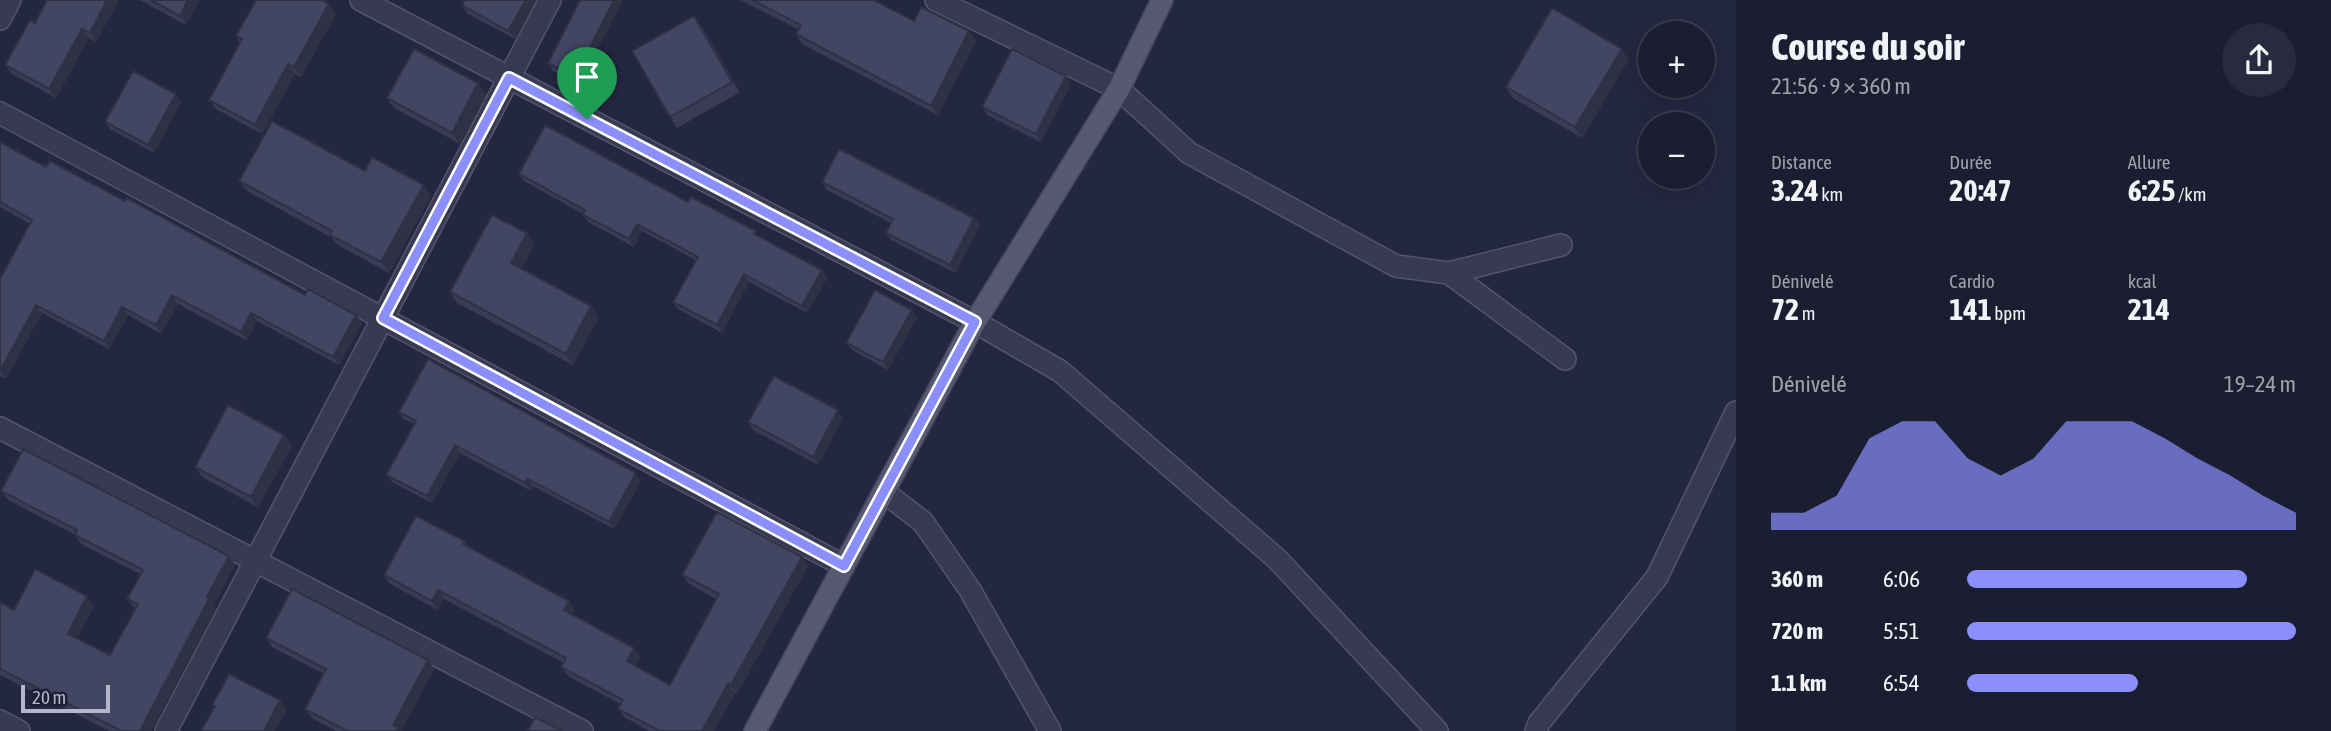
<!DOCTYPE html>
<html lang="fr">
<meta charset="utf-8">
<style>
body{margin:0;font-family:"Asap Condensed",sans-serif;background:#282a3d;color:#f1f3f6;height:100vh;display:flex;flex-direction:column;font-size:26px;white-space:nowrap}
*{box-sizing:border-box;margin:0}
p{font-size:23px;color:#a0a2ab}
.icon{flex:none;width:38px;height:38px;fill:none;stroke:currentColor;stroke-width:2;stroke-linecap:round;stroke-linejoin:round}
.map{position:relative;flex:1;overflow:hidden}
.drawer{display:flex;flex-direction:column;background:#1b1d31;width:595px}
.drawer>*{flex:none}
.fabs{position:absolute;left:1638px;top:21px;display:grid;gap:14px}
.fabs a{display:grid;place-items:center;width:77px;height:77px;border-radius:50%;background:#1b1d31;box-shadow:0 7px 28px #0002,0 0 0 2px #393b4d;font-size:35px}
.scale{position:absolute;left:21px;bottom:18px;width:89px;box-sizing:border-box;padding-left:7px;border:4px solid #b5b6cb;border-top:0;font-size:19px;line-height:24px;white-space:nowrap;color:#b5b6cb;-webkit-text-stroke:5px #1e1f36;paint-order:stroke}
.pin{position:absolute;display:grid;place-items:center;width:60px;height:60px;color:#fff;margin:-72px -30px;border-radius:50% 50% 50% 0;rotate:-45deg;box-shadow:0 0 7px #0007}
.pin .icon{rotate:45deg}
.round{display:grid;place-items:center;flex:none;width:74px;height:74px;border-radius:37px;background:#282a3d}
.overview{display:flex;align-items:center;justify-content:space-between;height:119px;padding:0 35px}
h1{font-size:38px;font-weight:700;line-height:52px}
.metrics{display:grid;grid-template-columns:repeat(3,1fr);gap:10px;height:119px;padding:7px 35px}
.metrics div{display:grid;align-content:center}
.metrics b{font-size:30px;font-weight:700}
.metrics small{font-size:19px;font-weight:400}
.metrics p{font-size:19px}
.chart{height:196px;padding:14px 35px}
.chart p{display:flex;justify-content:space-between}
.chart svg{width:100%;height:126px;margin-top:7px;fill:#8a8ffb;opacity:.7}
ul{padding:0 35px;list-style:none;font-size:23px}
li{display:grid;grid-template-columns:112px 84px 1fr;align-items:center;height:52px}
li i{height:18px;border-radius:9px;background:#8a8ffb}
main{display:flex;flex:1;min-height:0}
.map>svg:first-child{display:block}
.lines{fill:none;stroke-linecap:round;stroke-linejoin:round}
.street-casing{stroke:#54556b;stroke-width:24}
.primary-casing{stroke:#42435a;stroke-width:24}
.street{stroke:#393a51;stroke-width:21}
.primary{stroke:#575971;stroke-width:21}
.wall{fill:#3a3c55}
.shaded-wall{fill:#2f3145}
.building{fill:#434663;stroke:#2f3145;stroke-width:2}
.route-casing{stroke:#fff;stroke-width:14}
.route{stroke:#8a8ffb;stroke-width:9}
</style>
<main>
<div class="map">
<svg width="1736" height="731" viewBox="0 0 1736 731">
<rect width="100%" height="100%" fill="#242741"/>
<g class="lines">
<!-- street casing -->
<g class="street-casing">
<path id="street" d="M361 0 975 322 1060 371 1277 559 1437 731
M936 0 1119 89 1189 153 1396 266 1449 273 1561 245
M0 19 10 0
M0 113 844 566
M1449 273 1565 359
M0 428 582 731
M884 492 923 522 970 590 1050 731
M0 721 19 731
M166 731 550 0
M1536 731 1539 723 1657 577 1736 412"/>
</g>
<!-- primary casing -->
<g class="primary-casing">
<path id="primary" d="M755 731 975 322 1119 89 1162 0"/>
</g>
<!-- street -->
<use href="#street" class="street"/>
<!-- primary -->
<use href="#primary" class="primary"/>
</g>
<!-- wall -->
<path class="wall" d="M119 0 96 42 89 38 56 98 12 74 5 65 35 23Z
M140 0H200L186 25Z
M461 0H536L515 39 468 14 462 5 464 2Z
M580 0V84L553 71 548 63Z
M740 0H874L914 21 969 31 976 41 938 115 802 44 796 34 798 29Z
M336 14 301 77 295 74 262 134 216 109 209 100 240 42 236 36Z
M694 16 702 26 740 92 677 128 670 117Z
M1629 59 1582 138 1513 98 1506 87Z
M1066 76 1071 84 1041 142 987 115 982 107Z
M486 94 460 144 394 108 387 98Z
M181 102 154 153 110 129 105 122Z
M0 142 46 167 305 295 356 315 362 323 339 365 257 321 247 341 178 304 161 334 128 315 109 349 42 313 6 379 0 376V279L30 224 0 207Z
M365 171 424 185 431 196 389 273 338 245 332 238 247 191 239 181Z
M519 174 688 202 759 237 822 270 827 278 807 313 749 282 722 333 678 309 673 302 696 260 642 231 634 247 588 222 583 215V214L524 181Z
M822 182 974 218 980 225 955 273 891 240 886 233 891 223 827 190Z
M535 244 521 269 591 306 599 317 573 365 457 303 450 292Z
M917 317 888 370 852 350 846 343Z
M399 412 641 481 614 529 533 486 531 491 460 453 432 503 392 482 386 475 414 424 404 419Z
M843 418 818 465 753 430 748 422Z
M284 435 292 446 258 507 202 477 195 467Z
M1 491 235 565 214 605 216 608 151 731H109L0 675V602L14 610 94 606 77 638 110 655 135 609 127 599 140 574 81 544 75 535 8 500Z
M465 541 469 547 575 610 573 614 641 657 635 666 670 685 716 599 688 583 682 575 802 557 808 566 737 694 735 693 714 731H649L624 717 618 709 620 704 568 676 561 667 564 663 444 599 438 610 390 584 384 575Z
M266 638 434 669 401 731H336L312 718 305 709 324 674 272 647Z"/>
<!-- shaded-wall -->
<path class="shaded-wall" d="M107 0H119L96 42 90 33Z
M188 0H200L186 25 180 16Z
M526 0H536L515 39 508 31Z
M614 0H623L580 84 575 77Z
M329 4 336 14 301 77 294 67Z
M694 16 702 26 740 92 732 82Z
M82 29 89 38 56 98 49 89Z
M969 31 976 41 938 115 931 106Z
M1622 49 1629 59 1582 138 1575 127Z
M288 64 295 74 262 134 255 125Z
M1066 76 1071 84 1041 142 1036 134Z
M478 83 486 94 460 144 452 133Z
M176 94 181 102 154 153 148 145Z
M424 185 431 196 389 273 381 262Z
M974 218 980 225 955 273 950 265Z
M637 224 642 231 634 247 629 239Z
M527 233 535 244 519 274 511 263Z
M822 270 827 278 807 313 802 306Z
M744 274 749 282 722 333 717 325Z
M172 295 178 304 161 334 156 325Z
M36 305 42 313 6 379 0 371Z
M591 306 599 317 573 365 566 354Z
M122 307 128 315 109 349 104 341Z
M912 310 917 317 888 370 883 362Z
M251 313 257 321 247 341 241 332Z
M356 315 362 323 339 365 333 357Z
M838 410 843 418 818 465 813 457Z
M284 435 292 446 258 507 251 497Z
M455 445 460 453 432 503 427 496Z
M636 473 641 481 614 529 609 522Z
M528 479 533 486 531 491 525 483Z
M229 556 235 565 214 605 216 608 151 731H140L207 597Z
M802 557 808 566 737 694 731 685Z
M438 590 444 599 438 610 432 601Z
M87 596 94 606 75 643 68 634Z
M569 601 575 610 571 619 564 610Z
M634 648 641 657 633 670 627 661Z
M428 660 434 669 401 731H396L393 725Z
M728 684 735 693 714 731H702Z
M280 700 287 710 275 731H264Z"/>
<!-- building -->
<path class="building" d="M47 0H107L90 33 82 29 49 89 5 65 30 20 35 23Z
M151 0H188L180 16Z
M256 0H322L329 4 294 67 288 64 255 125 209 100 242 39 236 36Z
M465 0H526L508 31 462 5Z
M580 0H614L575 77 548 63Z
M752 0H874L914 21 921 7 969 31 931 106 796 34 801 25Z
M1552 8 1622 49 1575 127 1506 87Z
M694 16 732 82 670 117 632 51Z
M414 49 478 83 452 133 387 98Z
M1012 49 1066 76 1036 134 982 107Z
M133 71 176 94 148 145 105 122Z
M272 121 365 171 372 157 424 185 381 262 330 235 332 231 239 181Z
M545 125 688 202 691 197 756 231 754 234 822 270 802 306 744 274 717 325 673 302 698 257 637 224 629 239 583 215 585 210 519 174Z
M0 142 46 167 50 161 125 201 127 198 305 295 308 289 356 315 333 357 251 313 241 332 172 295 156 325 122 307 104 341 36 305 0 371V279L32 220 0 202Z
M839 149 974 218 950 265 886 233 893 219 822 182Z
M492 215 527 233 511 263 591 306 566 354 450 292Z
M875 290 912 310 883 362 846 343Z
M428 359 636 473 609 522 528 479 525 483 455 445 427 496 386 475 416 421 399 412Z
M774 376 838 410 813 457 748 422Z
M228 405 284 435 251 497 195 467Z
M23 449 229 556 207 597 209 599 140 731H121L0 669V602L14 610 35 569 87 596 68 634 110 655 138 604 127 599 143 570 75 535 77 530 1 491Z
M717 512 802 557 731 685 728 684 702 731H660L618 709 623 700 561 667 566 658 438 590 432 601 384 575 416 516 465 541 463 544 569 601 564 610 634 648 627 661 670 685 719 594 682 575Z
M292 589 428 660 393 725 398 727 396 731H347L305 709 326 669 266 638Z
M229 674 280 700 264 731H201L215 706 212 705Z
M535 717 562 731H528Z"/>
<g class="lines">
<!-- route casing -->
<g class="route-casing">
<path id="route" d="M509 78 975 322 844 566 383 318Z"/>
</g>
<!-- route -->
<use href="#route" class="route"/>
</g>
</svg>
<div class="fabs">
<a>+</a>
<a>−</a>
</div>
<div class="scale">20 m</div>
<div class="pin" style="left:587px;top:119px;background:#1e9e55"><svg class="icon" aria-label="arrive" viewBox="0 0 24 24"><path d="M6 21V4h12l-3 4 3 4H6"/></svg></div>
</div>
<section class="drawer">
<div class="overview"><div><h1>Course du soir</h1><p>21:56 · 9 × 360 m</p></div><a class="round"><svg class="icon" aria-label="share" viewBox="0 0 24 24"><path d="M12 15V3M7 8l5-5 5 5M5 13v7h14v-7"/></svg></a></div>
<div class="metrics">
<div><p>Distance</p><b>3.24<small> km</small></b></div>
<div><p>Durée</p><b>20:47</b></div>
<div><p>Allure</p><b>6:25<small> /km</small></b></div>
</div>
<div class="metrics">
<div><p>Dénivelé</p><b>72<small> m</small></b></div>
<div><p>Cardio</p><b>141<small> bpm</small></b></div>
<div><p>kcal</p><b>214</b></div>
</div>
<div class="chart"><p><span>Dénivelé</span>19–24 m</p>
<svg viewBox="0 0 160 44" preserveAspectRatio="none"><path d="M0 44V38L10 38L20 32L30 12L40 6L50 6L60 19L70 25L80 19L90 6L100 6L110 6L120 12L130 19L140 25L150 32L160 38V44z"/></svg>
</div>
<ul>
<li><b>360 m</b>6:06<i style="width:85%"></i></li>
<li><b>720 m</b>5:51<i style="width:100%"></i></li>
<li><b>1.1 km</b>6:54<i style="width:52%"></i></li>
</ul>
</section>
</main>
